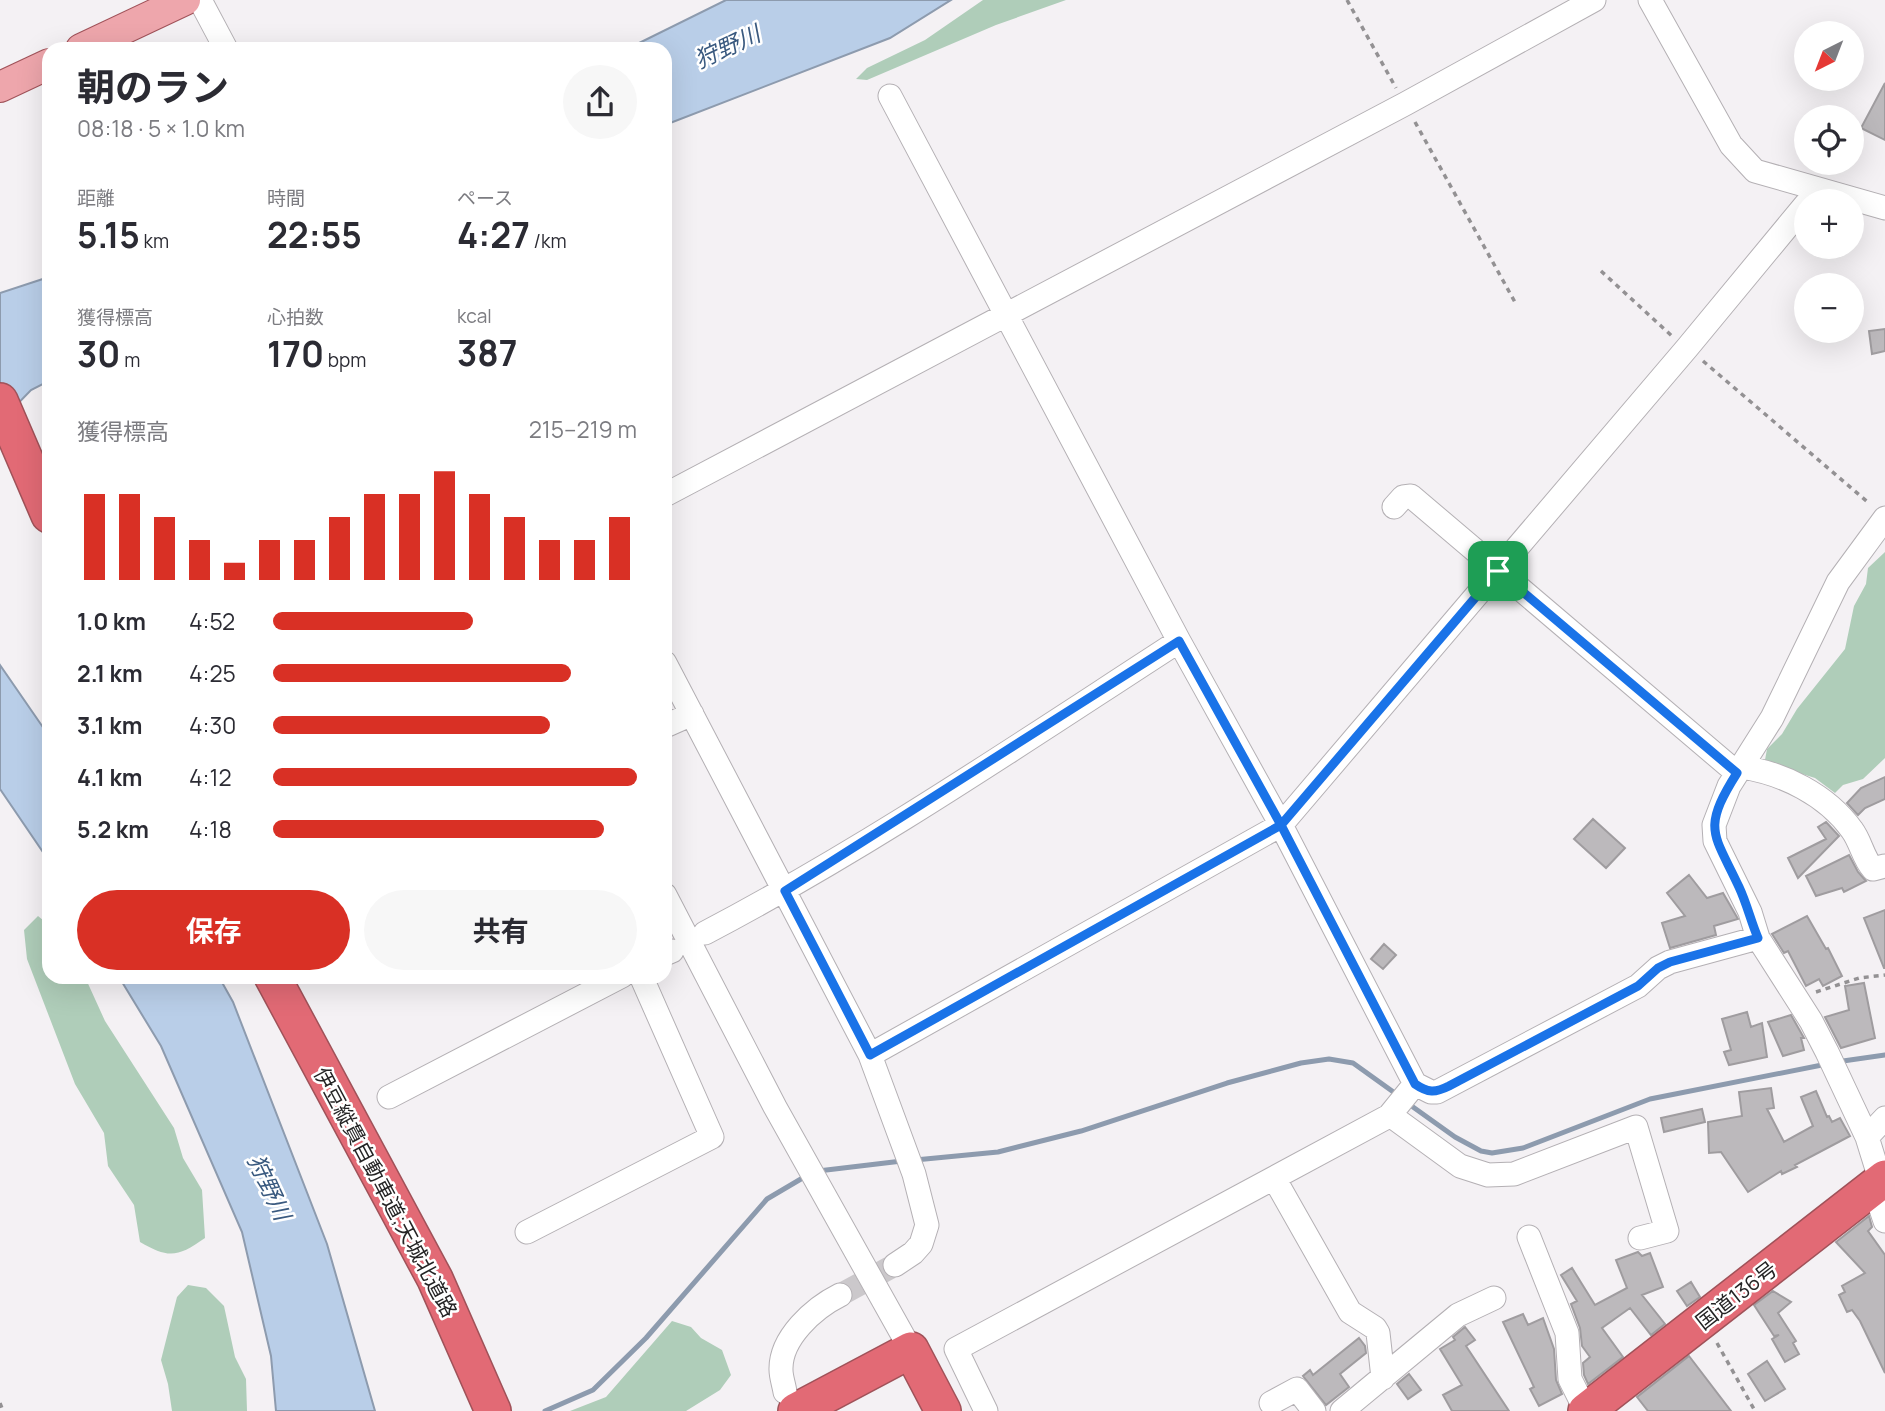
<!DOCTYPE html>
<html lang="ja">
<meta charset="utf-8">
<style>
body{margin:0;font-family:Manrope,"Noto Sans JP",sans-serif;background:#f7f7f7;color:#2b2b33;height:100vh;display:flex;flex-direction:column;font-size:26px;white-space:nowrap}
*{box-sizing:border-box;margin:0}
p{font-size:23px;color:#7c7c81}
.icon{flex:none;width:38px;height:38px;fill:none;stroke:currentColor;stroke-width:2;stroke-linecap:round;stroke-linejoin:round}
.map{position:relative;flex:1;overflow:hidden}
.side{position:absolute;left:42px;top:42px;width:630px;height:942px;display:flex;flex-direction:column;background:#fff;border-radius:21px;box-shadow:0 7px 28px #0002}
.side>*{flex:none}
.needle{width:46px;rotate:222deg}
.tools{position:absolute;left:1794px;top:21px;display:grid;gap:14px}
.tools a{display:grid;place-items:center;width:70px;height:70px;border-radius:50%;background:#fff;box-shadow:0 7px 28px #0002;font-size:35px}
.pin{position:absolute;display:grid;place-items:center;width:60px;height:60px;color:#fff;margin:-30px;border-radius:14px;box-shadow:0 4px 10px #0006}
.round{display:grid;place-items:center;flex:none;width:74px;height:74px;border-radius:37px;background:#f7f7f7}
.summary{display:flex;align-items:center;justify-content:space-between;height:119px;padding:0 35px}
h1{font-size:38px;font-weight:700;line-height:52px}
.figures{display:grid;grid-template-columns:repeat(3,1fr);gap:10px;height:119px;padding:7px 35px}
.figures div{display:grid;align-content:center}
.figures b{font-size:35px;font-weight:700}
.figures small{font-size:19px;font-weight:400}
.figures p{font-size:19px}
.chart{height:196px;padding:14px 35px}
.chart p{display:flex;justify-content:space-between}
.chart svg{width:100%;height:126px;margin-top:7px;stroke:#d93025;stroke-width:6}
.primary-button{display:flex;gap:14px;margin-top:auto;padding:14px 35px}
.primary-button a{flex:1;height:80px;border-radius:42px;background:#d93025;color:#fff;font-size:28px;font-weight:700;line-height:80px;text-align:center}
.primary-button a+a{background:#f7f7f7;color:#2b2b33}
ul{padding:0 35px;list-style:none;font-size:23px}
li{display:grid;grid-template-columns:112px 84px 1fr;align-items:center;height:52px}
li i{height:18px;border-radius:9px;background:#d93025}
.map>svg:first-child{display:block}
.forest{fill:#afcdb9}
.water{fill:#b9cee8;stroke:#8d9bae;stroke-width:2}
.lines{fill:none;stroke-linecap:round;stroke-linejoin:round}
.stream{stroke:#8d9bae;stroke-width:5}
.building{fill:#bcb9bc;stroke:#9f9c9f;stroke-width:2}
.minor-tunnel{stroke:#cbc8cb;stroke-width:23;stroke-dasharray:23 11;stroke-linecap:butt}
.minor-casing{stroke:#b4b0b4;stroke-width:25}
.major-casing{stroke:#a05259;stroke-width:32}
.highway-casing{stroke:#a05259;stroke-width:38}
.path{stroke:#939193;stroke-width:3.5;stroke-dasharray:5 5;stroke-linecap:butt}
.minor{stroke:#fff;stroke-width:23}
.major{stroke:#eea6ac;stroke-width:30}
.highway{stroke:#e26a75;stroke-width:35}
.route-casing{stroke:#fff;stroke-width:14}
.route{stroke:#1a73e8;stroke-width:9}
.labels{text-anchor:middle;dominant-baseline:central;stroke-width:5;stroke-linejoin:round;paint-order:stroke}
.street-label{font-size:21px;fill:#252425;stroke:#fff}
.water-label{font-size:23px;font-style:italic;fill:#39597f;stroke:#fff}
</style>
<div class="map">
<svg width="1885" height="1411" viewBox="0 0 1885 1411">
<rect width="100%" height="100%" fill="#f4f1f4"/>
<!-- forest -->
<path class="forest" d="M983 0H1066L996 25 867 80 856 79 867 68 925 40Z
M1885 552V758L1863 779 1843 785 1835 793 1815 778 1773 765 1765 760 1767 749 1782 734 1797 709 1845 649 1854 606 1866 584 1868 568Z
M38 916 49 925V976L85 977 105 1021 174 1128 183 1158 202 1190 205 1238C178 1257 169 1259 140 1242L134 1205 108 1166 104 1133 75 1084 27 959 24 930Z
M188 1285 206 1288 224 1306 235 1357 246 1379 247 1411H172L168 1384 161 1360 177 1297Z
M672 1321 691 1327 701 1338 722 1350 731 1375 720 1390 686 1411H570L606 1397Z"/>
<!-- water -->
<path class="water" d="M726 0H951L890 38 665 125V49H627Z
M49 277V381L31 390 0 422V293Z
M0 665 49 736V861L0 789Z
M119 977H219L233 1002 327 1244 375 1411H276L271 1356 242 1232 161 1046Z"/>
<g class="lines">
<!-- stream -->
<path class="stream" d="M1836 1062 1885 1055
M1406 1102 1455 1137 1481 1151 1492 1153 1523 1148 1650 1099 1827 1064
M915 1160 998 1152 1081 1131 1227 1083 1301 1063 1329 1059 1353 1063 1399 1096
M818 1171 902 1161
M545 1411 593 1390 646 1338 767 1199 806 1176"/>
</g>
<!-- building -->
<path class="building" d="M1885 83V140L1861 128Z
M1885 329V351L1872 354 1869 331Z
M1885 777V799L1865 808 1858 815 1847 803 1861 788Z
M1593 819 1625 848 1606 868 1574 839Z
M1826 822 1839 836 1798 878 1788 858 1826 839 1818 827Z
M1849 855 1858 872 1866 881 1844 892 1842 888 1816 896 1806 876Z
M1689 875 1707 898 1723 893 1738 919 1714 926 1716 935 1670 948 1662 923 1685 916 1667 893Z
M1885 910V968H1884L1864 918Z
M1807 916 1826 949 1828 948 1842 976 1823 986 1819 979 1806 986 1788 951 1784 953 1772 934Z
M1384 944 1396 955 1383 969 1371 959Z
M1864 983 1875 1038 1841 1048 1825 1017 1849 1010 1845 986Z
M1747 1012 1751 1027 1762 1023 1767 1057 1729 1065 1724 1052 1731 1050 1722 1019Z
M1791 1015 1804 1038H1801L1804 1050 1783 1056 1768 1022Z
M1771 1088 1774 1108 1767 1109 1784 1142 1813 1126 1801 1097 1816 1091 1827 1117 1829 1116 1832 1122 1840 1118 1850 1136 1795 1165 1797 1167 1782 1174 1781 1171 1748 1192 1721 1152 1709 1153 1708 1122 1742 1116 1739 1092Z
M1702 1109 1705 1122 1664 1132 1661 1118Z
M1869 1216 1872 1227 1868 1231 1885 1255V1373L1860 1321 1852 1310 1847 1312 1839 1295 1845 1292 1842 1286 1865 1273 1836 1242Z
M1638 1252 1642 1256 1650 1253 1663 1287 1642 1295 1665 1324 1651 1335 1630 1308 1602 1328 1623 1357 1588 1384 1584 1375 1583 1363 1590 1357 1582 1346 1580 1328 1571 1304 1577 1301 1561 1275 1572 1268 1595 1305 1627 1288 1616 1260Z
M1691 1282 1700 1297 1687 1306 1677 1291Z
M1773 1291 1791 1302 1778 1313 1796 1341 1793 1343 1799 1354 1785 1362 1772 1339 1779 1335 1774 1336 1754 1305Z
M1523 1314 1528 1325 1543 1318 1554 1349 1556 1380 1562 1394 1539 1406 1530 1389 1534 1387 1503 1322Z
M1465 1327 1475 1340 1466 1346 1509 1411H1452L1443 1395 1462 1385 1440 1349 1455 1340 1453 1337Z
M1359 1338 1365 1346 1366 1353 1340 1374 1349 1387 1326 1405 1303 1376 1310 1370 1313 1375Z
M1689 1356 1731 1411H1648L1637 1397Z
M1767 1361 1785 1389 1765 1401 1748 1374Z
M1409 1374 1421 1390 1408 1399 1397 1384Z"/>
<g class="lines">
<!-- minor-tunnel -->
<path class="minor-tunnel" d="M840 1295 895 1265"/>
<!-- minor casing -->
<g class="minor-casing">
<path id="minor" d="M200 0 226 49
M1650 0 1731 145 1755 171 1885 208
M890 96 1179 641 1281 825 1415 1084 1389 1116 956 1349 986 1411
M665 495 1405 104 1594 0
M1394 507 1403 497 1411 496 1737 773
M665 663 870 1055 914 1174 927 1225 921 1244 913 1253 895 1265
M665 726 692 714
M1741 767C1783 773 1827 795 1852 830 1861 842 1863 858 1873 869L1885 866
M665 895 775 1107 911 1350
M705 933C869 847 1023 742 1179 641
M665 954 672 951
M870 1055 1281 825 1687 348 1806 204
M1415 1084 1431 1092H1437L1638 986 1658 968 1670 962 1758 938
M389 1097 622 976
M1390 1115 1460 1166 1488 1175 1514 1174 1636 1127 1667 1231 1640 1238
M1867 1137 1885 1118
M1274 1178 1350 1312 1375 1328 1378 1333 1383 1378
M1881 1182 1867 1137 1827 1052 1811 1021 1758 938 1750 912 1715 841 1714 825 1729 786 1772 718 1838 582 1885 518
M1874 1188 1885 1221
M527 1232 712 1137 641 976
M1529 1237 1567 1333 1570 1379 1586 1411
M785 1392C784 1385 781 1377 781 1370 780 1338 814 1308 840 1295
M1271 1403 1297 1389 1314 1411
M1342 1411 1458 1315 1494 1298"/>
</g>
<!-- major casing -->
<g class="major-casing">
<path id="major" d="M81 49 185 0
M0 87 49 64"/>
</g>
<!-- highway casing -->
<g class="highway-casing">
<path id="highway" d="M0 401 49 515
M272 976 435 1279 493 1411
M796 1411 911 1350 943 1411
M1586 1411 1885 1178"/>
</g>
<!-- path -->
<path class="path" d="M1347 0 1396 88
M1415 122 1516 304
M1601 271 1673 337
M1703 361 1870 504
M1816 992 1859 978 1885 975
M1717 1343 1755 1411
M0 1403 3 1411"/>
<!-- minor -->
<use href="#minor" class="minor"/>
<!-- major -->
<use href="#major" class="major"/>
<!-- highway -->
<use href="#highway" class="highway"/>
</g>
<g class="lines">
<!-- route casing -->
<g class="route-casing">
<path id="route" d="M1498 571 1281 825 870 1055 785 891 1179 641 1281 825 1415 1084C1428 1093 1435 1093 1449 1086L1638 986 1658 968 1670 962 1758 938C1751 922 1747 904 1739 887 1714 833 1701 830 1737 773L1498 571"/>
</g>
<!-- route -->
<use href="#route" class="route"/>
</g>
<g class="labels">
<!-- street labels -->
<g class="street-label">
<text transform="translate(386 1192) rotate(62)">伊豆縦貫自動車道;天城北道路</text>
<text transform="translate(1736 1295) rotate(-38)">国道136号</text>
</g>
<!-- water labels -->
<g class="water-label">
<text transform="translate(727 46) rotate(-25)">狩野川</text>
<text transform="translate(270 1187) rotate(65)">狩野川</text>
</g>
</g>
</svg>
<div class="tools">
<a><svg class="needle" viewBox="-14 -14 28 28"><path d="M0-13l5 13h-10z" fill="#e53935"/><path d="M0 13l5-13h-10z" fill="#7c7c81"/></svg></a>
<a><svg class="icon" aria-label="locate" viewBox="0 0 24 24"><circle cx="12" cy="12" r="6"/><path d="M12 2v4M12 18v4M2 12h4M18 12h4"/></svg></a>
<a>+</a>
<a>−</a>
</div>
<div class="pin" style="left:1498px;top:571px;background:#1e9e55"><svg class="icon" aria-label="arrive" viewBox="0 0 24 24"><path d="M6 21V4h12l-3 4 3 4H6"/></svg></div>
<section class="side">
<div class="summary"><div><h1>朝のラン</h1><p>08:18 · 5 × 1.0 km</p></div><a class="round"><svg class="icon" aria-label="share" viewBox="0 0 24 24"><path d="M12 15V3M7 8l5-5 5 5M5 13v7h14v-7"/></svg></a></div>
<div class="figures">
<div><p>距離</p><b>5.15<small> km</small></b></div>
<div><p>時間</p><b>22:55</b></div>
<div><p>ペース</p><b>4:27<small> /km</small></b></div>
</div>
<div class="figures">
<div><p>獲得標高</p><b>30<small> m</small></b></div>
<div><p>心拍数</p><b>170<small> bpm</small></b></div>
<div><p>kcal</p><b>387</b></div>
</div>
<div class="chart"><p><span>獲得標高</span>215–219 m</p>
<svg viewBox="0 0 160 44" preserveAspectRatio="none"><path d="M5 44V14M15 44V14M25 44V22M35 44V30M45 44V38M55 44V30M65 44V30M75 44V22M85 44V14M95 44V14M105 44V6M115 44V14M125 44V22M135 44V30M145 44V30M155 44V22"/></svg>
</div>
<ul>
<li><b>1.0 km</b>4:52<i style="width:55%"></i></li>
<li><b>2.1 km</b>4:25<i style="width:82%"></i></li>
<li><b>3.1 km</b>4:30<i style="width:76%"></i></li>
<li><b>4.1 km</b>4:12<i style="width:100%"></i></li>
<li><b>5.2 km</b>4:18<i style="width:91%"></i></li>
</ul>
<div class="primary-button"><a>保存</a><a>共有</a></div>
</section>
</div>
